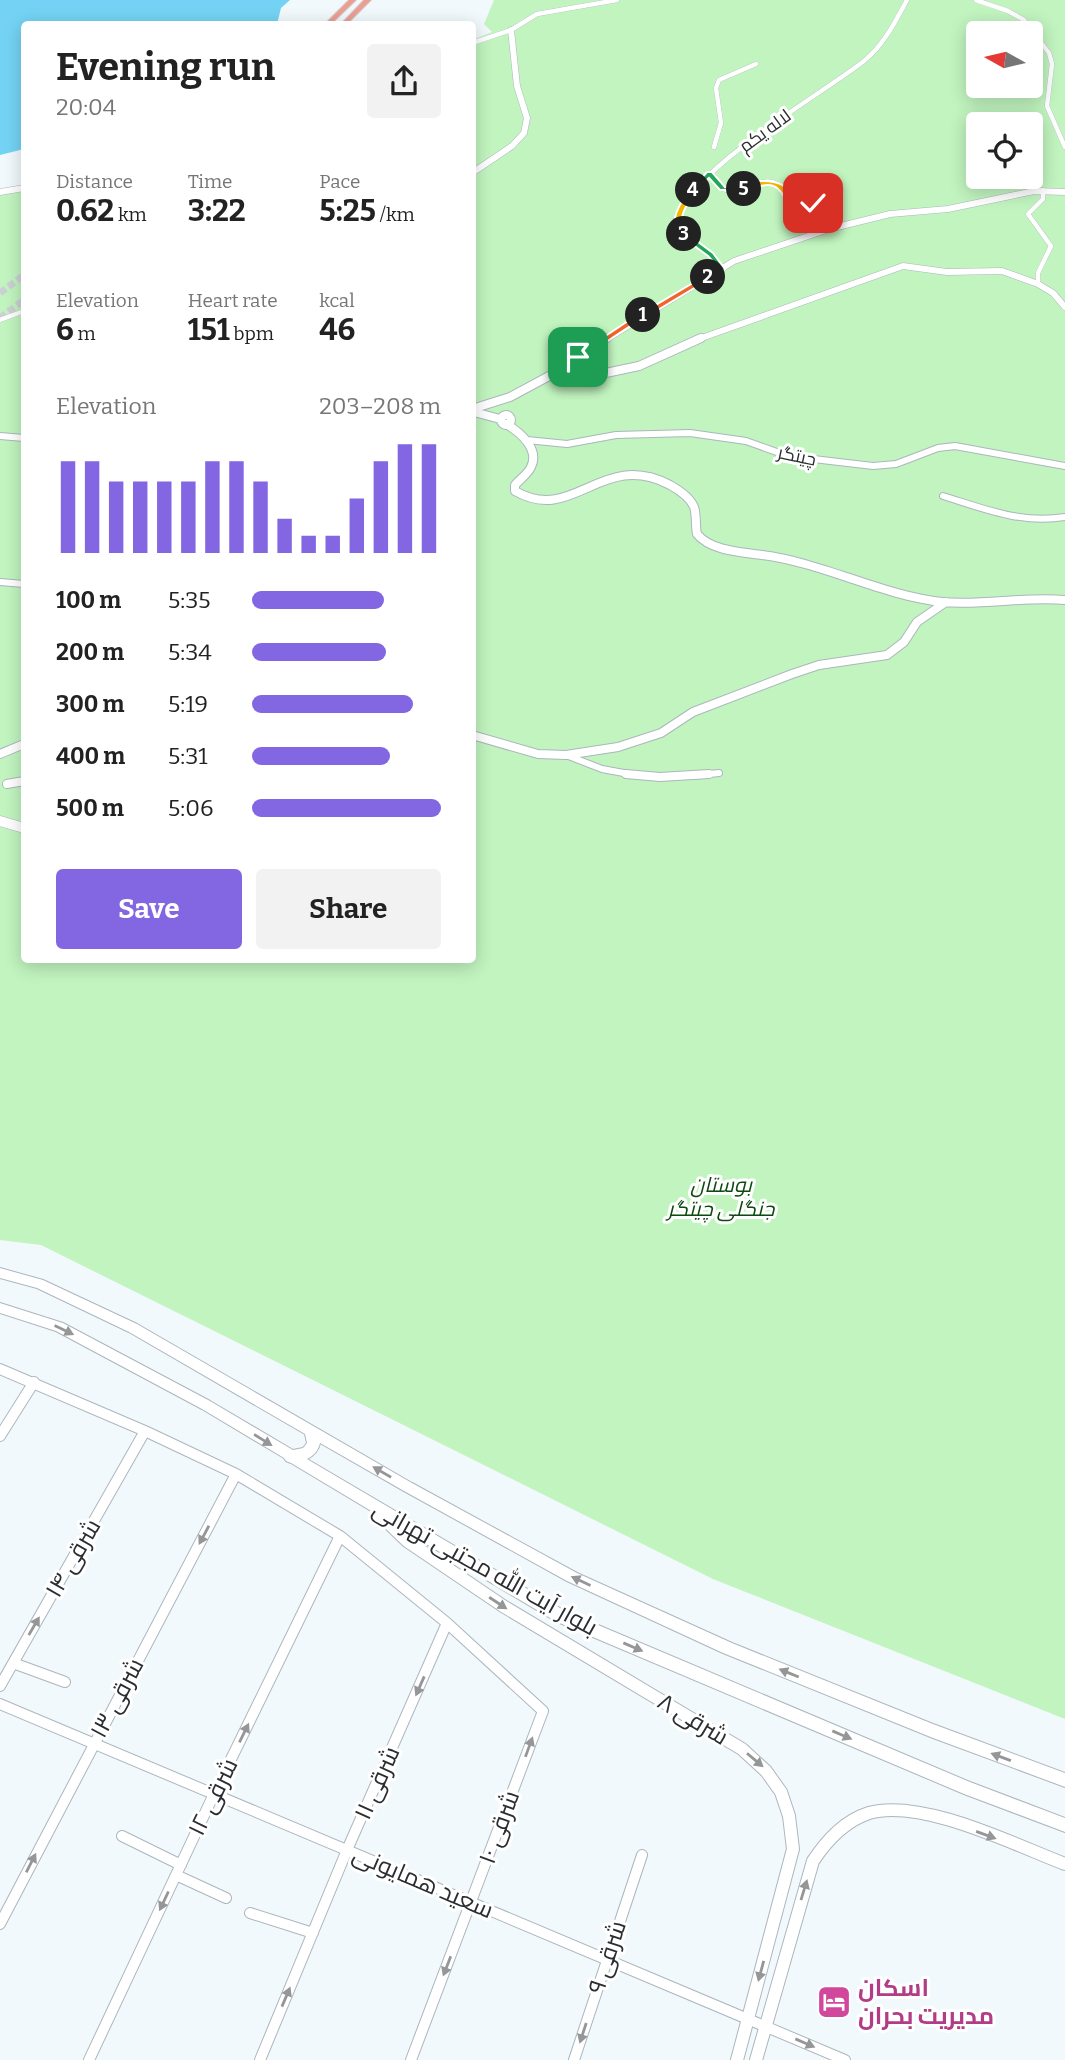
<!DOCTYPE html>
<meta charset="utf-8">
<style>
body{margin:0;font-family:Bitter,Cairo,serif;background:#f2f2f2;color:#222;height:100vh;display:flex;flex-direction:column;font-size:26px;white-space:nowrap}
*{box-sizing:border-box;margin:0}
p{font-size:23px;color:#767676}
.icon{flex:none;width:38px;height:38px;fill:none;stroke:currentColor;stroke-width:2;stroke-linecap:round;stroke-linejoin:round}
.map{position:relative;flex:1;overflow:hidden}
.panel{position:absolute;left:21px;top:21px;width:455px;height:942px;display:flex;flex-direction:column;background:#fff;border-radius:7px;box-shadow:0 4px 18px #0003}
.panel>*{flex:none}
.needle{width:46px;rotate:278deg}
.tools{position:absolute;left:966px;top:21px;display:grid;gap:14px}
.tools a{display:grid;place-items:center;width:77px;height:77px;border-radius:7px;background:#fff;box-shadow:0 4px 18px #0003;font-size:35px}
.pin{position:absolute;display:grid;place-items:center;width:60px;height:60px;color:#fff;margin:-30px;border-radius:14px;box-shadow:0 4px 10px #0006}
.km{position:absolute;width:35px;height:35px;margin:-18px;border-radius:50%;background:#222;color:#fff;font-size:19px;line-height:35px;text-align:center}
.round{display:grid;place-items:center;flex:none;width:74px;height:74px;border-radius:7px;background:#f2f2f2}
.headline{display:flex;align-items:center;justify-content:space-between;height:119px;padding:0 35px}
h1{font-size:38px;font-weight:700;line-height:52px}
.stats{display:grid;grid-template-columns:repeat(3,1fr);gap:10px;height:119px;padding:7px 35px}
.stats div{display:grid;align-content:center}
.stats b{font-size:30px;font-weight:700}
.stats small{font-size:19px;font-weight:400}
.stats p{font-size:19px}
.chart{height:196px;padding:14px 35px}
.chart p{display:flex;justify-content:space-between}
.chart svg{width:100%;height:126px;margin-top:7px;stroke:#8266e2;stroke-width:6}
.button{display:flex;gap:14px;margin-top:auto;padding:14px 35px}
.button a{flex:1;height:80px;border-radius:7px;background:#8266e2;color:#fff;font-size:28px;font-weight:700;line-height:80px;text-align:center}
.button a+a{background:#f2f2f2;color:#222}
ul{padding:0 35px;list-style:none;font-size:23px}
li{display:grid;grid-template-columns:112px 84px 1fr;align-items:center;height:52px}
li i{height:18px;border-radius:9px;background:#8266e2}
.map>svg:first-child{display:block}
.green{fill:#c1f4bf;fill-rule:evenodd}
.water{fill:#74d3f4}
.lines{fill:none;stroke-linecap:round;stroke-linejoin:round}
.trunk-tunnel{stroke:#cad0d4;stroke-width:7;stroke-dasharray:7 3.5;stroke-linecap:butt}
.minor-far3-casing{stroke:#acb6bd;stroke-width:5}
.minor-far2-casing{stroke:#acb6bd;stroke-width:8}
.minor-far1-casing{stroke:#acb6bd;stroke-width:10}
.minor-casing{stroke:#acb6bd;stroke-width:12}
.tertiary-far3-casing{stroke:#acb6bd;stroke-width:7}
.tertiary-far2-casing{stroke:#acb6bd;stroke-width:10}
.tertiary-far1-casing{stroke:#acb6bd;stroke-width:11}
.tertiary-casing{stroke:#acb6bd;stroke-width:14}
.secondary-casing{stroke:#acb6bd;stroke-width:2}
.trunk-casing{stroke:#d5d5d6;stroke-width:2}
.minor-far3{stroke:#fff;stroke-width:4.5}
.minor-far2{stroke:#fff;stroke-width:6}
.minor-far1{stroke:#fff;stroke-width:8}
.minor{stroke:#fff;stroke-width:10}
.tertiary-far3{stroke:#fff;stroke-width:6}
.tertiary-far2{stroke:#fff;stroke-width:8}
.tertiary-far1{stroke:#fff;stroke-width:10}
.tertiary{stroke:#fff;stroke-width:12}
.secondary{fill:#fff;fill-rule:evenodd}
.trunk{fill:#ec9e92;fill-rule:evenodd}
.oneway{fill:#959698}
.split-1{fill:#f0652b;stroke:#fff;stroke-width:2}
.split-2{fill:#f0652b;stroke:#fff;stroke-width:2}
.split-3{fill:#22a559;stroke:#fff;stroke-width:2}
.split-4{fill:#f5b400;stroke:#fff;stroke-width:2}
.split-5{fill:#22a559;stroke:#fff;stroke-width:2}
.split-6{fill:#f5b400;stroke:#fff;stroke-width:2}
.labels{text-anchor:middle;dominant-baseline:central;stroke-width:6;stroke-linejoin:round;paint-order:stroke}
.far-street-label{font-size:18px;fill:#2b2e31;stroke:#fff}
.park-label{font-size:21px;font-style:italic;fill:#0d4911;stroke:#fff}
.near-street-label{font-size:24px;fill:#2b2e31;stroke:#fff}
.near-hotel-label{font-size:24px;font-weight:bold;fill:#b23c85;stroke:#fff;text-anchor:start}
</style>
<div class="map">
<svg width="1065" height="2060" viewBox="0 0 1065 2060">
<rect width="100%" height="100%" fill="#f2f9fd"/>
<!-- green -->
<path class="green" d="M494 0H1065V1719L713 1579 41 1245 0 1240V190L24 185V959H472V40L492 32 484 24ZM978 33H1031V86H978ZM978 124H1031V177H978Z"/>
<!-- water -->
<path class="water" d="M0 0H290L281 8 277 24H24V149L0 155Z"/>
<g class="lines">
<!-- trunk-tunnel -->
<path class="trunk-tunnel" d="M0 293 24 275
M0 318 24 300"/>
<!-- minor-far3 casing -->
<g class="minor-far3-casing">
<path id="minor-far3" d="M976 0 1008 11 1024 20 1049 53 1052 64 1047 106 1065 147
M472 43 511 30 537 14 617 0
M714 147 721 123 716 88 719 80 756 64
M709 174C712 178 716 184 720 187 748 206 768 154 792 204L798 206 841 190
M723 268 684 233 677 223C683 173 822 94 864 61 884 45 895 22 907 0
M1038 284V273L1051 246 1028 214 1043 199V190
M0 320 24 311"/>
</g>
<!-- minor-far2 casing -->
<g class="minor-far2-casing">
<path id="minor-far2" d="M0 436 24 438
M527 440 567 444 616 435 690 433 746 441 788 456 873 466 896 464 938 448 955 446 1065 466
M943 496C985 509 1021 524 1065 517
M0 582 24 584
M566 755 602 769 640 776
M690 776 719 773"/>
</g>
<!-- minor-far1 casing -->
<g class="minor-far1-casing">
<path id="minor-far1" d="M626 774 660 777 709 774
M7 784 24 781"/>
</g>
<!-- minor casing -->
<g class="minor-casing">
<path id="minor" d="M0 1369 145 1431 236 1474 340 1536 447 1623 543 1711 411 2060
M0 1436 34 1382
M13 1663 65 1682
M0 1686 145 1431
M0 1704 845 2060
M122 1836 181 1865
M176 1875 226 1898
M250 1913 313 1933
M0 1924 236 1474
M89 2060 214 1794 340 1536
M260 2060 347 1850 447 1623
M574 2060 642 1855"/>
</g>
<!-- tertiary-far3 casing -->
<g class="tertiary-far3-casing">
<path id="tertiary-far3" d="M472 173 512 146 524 133 527 118 517 86 511 30
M0 192 24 188
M605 340 734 261 829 229 890 214 948 209 1034 191 1065 192
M696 340 903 266 947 272 1002 271 1038 284 1053 293 1065 307"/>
</g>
<!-- tertiary-far2 casing -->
<g class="tertiary-far2-casing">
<path id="tertiary-far2" d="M607 338 551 375 601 374 639 366 701 338
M578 357 582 363 601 374
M472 409 510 397 551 375
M474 412 500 419
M501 420a5 5 0 1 1 10 0a5 5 0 1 1-10 0Z
M506 424C520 432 540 449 531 467 528 474 520 479 515 485V491C574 525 601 449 670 485 679 490 690 497 694 507 697 516 695 525 697 534 711 551 741 552 762 555 824 563 880 595 942 602 983 606 1024 596 1065 600
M472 735 538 754 566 755 618 747 661 733 693 712 792 674 819 665 887 655 904 642 917 622 946 602
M0 754 24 744"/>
</g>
<!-- tertiary-far1 casing -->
<g class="tertiary-far1-casing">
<path id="tertiary-far1" d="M0 821 24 828"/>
</g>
<!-- tertiary casing -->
<g class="tertiary-casing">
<path id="tertiary" d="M377 1512 407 1541 503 1606 742 1749 766 1771 781 1792 789 1816 793 1849 737 2060
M756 2060 813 1861C827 1840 844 1821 869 1813 922 1798 1015 1845 1065 1864"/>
</g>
<!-- secondary casing -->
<g class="secondary-casing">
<path id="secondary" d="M0 1268 43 1280 137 1324 412 1483 577 1573 732 1643 933 1724 1065 1773V1787L933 1738 723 1653 567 1581 404 1491 320 1443C319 1449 314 1456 307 1459L565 1611 970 1782 1065 1818V1832L964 1794 555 1621 291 1463 286 1461 284 1458 202 1409 56 1331 0 1313V1303L63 1323 210 1401 293 1450 303 1448 307 1443 305 1434 129 1332 37 1288 0 1278Z"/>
</g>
<!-- trunk casing -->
<g class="trunk-casing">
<path id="trunk" d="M349 0H356L331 24H325Z
M364 0H371L347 24H341Z"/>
</g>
<!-- minor-far3 -->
<use href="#minor-far3" class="minor-far3"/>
<!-- minor-far2 -->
<use href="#minor-far2" class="minor-far2"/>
<!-- minor-far1 -->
<use href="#minor-far1" class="minor-far1"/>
<!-- minor -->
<use href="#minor" class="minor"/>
<!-- tertiary-far3 -->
<use href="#tertiary-far3" class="tertiary-far3"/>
<!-- tertiary-far2 -->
<use href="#tertiary-far2" class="tertiary-far2"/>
<!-- tertiary-far1 -->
<use href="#tertiary-far1" class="tertiary-far1"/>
<!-- tertiary -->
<use href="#tertiary" class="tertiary"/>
<!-- secondary -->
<use href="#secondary" class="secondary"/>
<!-- trunk -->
<use href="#trunk" class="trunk"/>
</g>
<!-- one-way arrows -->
<defs><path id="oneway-solid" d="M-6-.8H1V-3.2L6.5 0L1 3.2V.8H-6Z" transform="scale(1.75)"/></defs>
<g class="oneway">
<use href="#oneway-solid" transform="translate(64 1330) rotate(26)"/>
<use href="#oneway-solid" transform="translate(263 1440) rotate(32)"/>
<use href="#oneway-solid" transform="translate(382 1472) rotate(-150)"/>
<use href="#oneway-solid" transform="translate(204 1535) rotate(118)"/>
<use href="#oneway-solid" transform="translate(581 1581) rotate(-155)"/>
<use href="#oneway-solid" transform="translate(498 1603) rotate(33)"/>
<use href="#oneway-solid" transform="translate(34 1626) rotate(-60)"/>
<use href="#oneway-solid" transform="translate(633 1647) rotate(23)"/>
<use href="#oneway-solid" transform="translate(789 1673) rotate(-158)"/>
<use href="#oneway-solid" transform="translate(420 1686) rotate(114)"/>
<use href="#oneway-solid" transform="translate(244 1733) rotate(-64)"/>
<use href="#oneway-solid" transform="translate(842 1735) rotate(23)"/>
<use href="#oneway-solid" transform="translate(529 1747) rotate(-70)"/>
<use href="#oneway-solid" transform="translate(1001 1757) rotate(-160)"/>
<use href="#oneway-solid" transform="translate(755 1760) rotate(40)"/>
<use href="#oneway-solid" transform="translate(986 1835) rotate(20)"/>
<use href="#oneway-solid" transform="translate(31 1863) rotate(-63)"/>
<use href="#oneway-solid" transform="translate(804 1890) rotate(-73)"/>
<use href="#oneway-solid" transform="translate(164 1901) rotate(115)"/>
<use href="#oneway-solid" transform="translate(447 1966) rotate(111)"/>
<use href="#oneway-solid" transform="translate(761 1971) rotate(105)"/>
<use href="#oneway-solid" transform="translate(286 1997) rotate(-67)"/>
<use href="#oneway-solid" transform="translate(583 2033) rotate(108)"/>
<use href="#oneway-solid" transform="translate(805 2043) rotate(23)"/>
</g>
<!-- split-1 -->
<path class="split-1" d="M640 313 647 315 580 359 574 357Z"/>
<!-- split-2 -->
<path class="split-2" d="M708 274 711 278 646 317 639 315Z"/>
<!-- split-3 -->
<path class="split-3" d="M681 233H686L713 253 725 269 711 278H706V275L718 267 708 256 681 236Z"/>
<!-- split-4 -->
<path class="split-4" d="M690 188 696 190C687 206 675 217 687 234L684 237C665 222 680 205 690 188Z"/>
<!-- split-5 -->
<path class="split-5" d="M707 172H712L725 187 747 189 720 190 709 178 695 191H690Z"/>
<!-- split-6 -->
<path class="split-6" d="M760 181C779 181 788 184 795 203L813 201 816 203 797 208 789 206C777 179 769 183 744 191L740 189Z"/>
<!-- icons -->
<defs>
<g id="hotel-square" transform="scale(1.75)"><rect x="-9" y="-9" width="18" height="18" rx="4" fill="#d1479c" stroke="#fff"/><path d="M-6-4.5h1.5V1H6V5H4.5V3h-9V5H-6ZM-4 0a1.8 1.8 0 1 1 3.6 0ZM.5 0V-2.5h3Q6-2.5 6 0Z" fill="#fff"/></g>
</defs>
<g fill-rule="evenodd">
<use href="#hotel-square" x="834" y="2002"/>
</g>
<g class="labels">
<!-- far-street labels -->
<g class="far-street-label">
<text transform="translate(765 131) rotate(-36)">لاله یکم</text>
<text transform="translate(797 456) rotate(12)">چیتگر</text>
</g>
<!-- park labels -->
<g class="park-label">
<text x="721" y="1185">بوستان<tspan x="721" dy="24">جنگلی چیتگر</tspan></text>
</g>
<!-- near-street labels -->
<g class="near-street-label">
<text transform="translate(73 1558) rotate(-60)">۱۴ شرقی</text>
<text transform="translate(485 1568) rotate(29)">بلوار آیت الله مجتبی تهرانی</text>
<text transform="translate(117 1698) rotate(-62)">۱۳ شرقی</text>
<text transform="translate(693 1719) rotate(31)">۸ شرقی</text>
<text transform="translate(377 1783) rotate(-66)">۱۱ شرقی</text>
<text transform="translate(213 1797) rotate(-64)">۱۲ شرقی</text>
<text transform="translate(499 1827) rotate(-70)">۱۰ شرقی</text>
<text transform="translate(423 1882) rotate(23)">سعید همایونی</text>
<text transform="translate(607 1957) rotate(-72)">۹ شرقی</text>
</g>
<!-- near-hotel labels -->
<g class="near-hotel-label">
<text x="858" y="1988">اسکان<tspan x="858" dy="28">مدیریت بحران</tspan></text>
</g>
</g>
</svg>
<div class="tools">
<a><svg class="needle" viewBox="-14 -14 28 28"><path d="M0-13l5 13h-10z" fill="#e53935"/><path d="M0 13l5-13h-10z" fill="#767676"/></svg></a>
<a><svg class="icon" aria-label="locate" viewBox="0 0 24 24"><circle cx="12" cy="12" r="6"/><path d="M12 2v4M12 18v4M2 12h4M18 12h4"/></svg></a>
</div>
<div class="pin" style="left:578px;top:357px;background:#1e9e55"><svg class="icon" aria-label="arrive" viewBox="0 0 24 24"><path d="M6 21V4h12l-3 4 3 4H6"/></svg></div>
<div class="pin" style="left:813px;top:203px;background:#d93025"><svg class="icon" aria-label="check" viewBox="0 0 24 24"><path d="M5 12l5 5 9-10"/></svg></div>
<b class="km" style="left:643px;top:315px">1</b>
<b class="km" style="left:708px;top:277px">2</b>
<b class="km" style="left:684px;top:234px">3</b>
<b class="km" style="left:693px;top:190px">4</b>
<b class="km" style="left:744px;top:189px">5</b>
<section class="panel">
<div class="headline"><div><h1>Evening run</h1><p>20:04</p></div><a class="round"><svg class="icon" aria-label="share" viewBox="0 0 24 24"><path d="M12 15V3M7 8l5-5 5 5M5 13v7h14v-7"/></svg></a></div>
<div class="stats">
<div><p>Distance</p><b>0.62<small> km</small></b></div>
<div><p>Time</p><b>3:22</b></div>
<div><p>Pace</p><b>5:25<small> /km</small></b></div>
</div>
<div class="stats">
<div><p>Elevation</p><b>6<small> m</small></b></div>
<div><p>Heart rate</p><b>151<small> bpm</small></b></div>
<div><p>kcal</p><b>46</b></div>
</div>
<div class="chart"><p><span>Elevation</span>203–208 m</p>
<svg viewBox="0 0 160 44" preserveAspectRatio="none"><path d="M5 44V12M15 44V12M25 44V19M35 44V19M45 44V19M55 44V19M65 44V12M75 44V12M85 44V19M95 44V32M105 44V38M115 44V38M125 44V25M135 44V12M145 44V6M155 44V6"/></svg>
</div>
<ul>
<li><b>100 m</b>5:35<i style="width:70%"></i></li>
<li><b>200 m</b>5:34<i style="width:71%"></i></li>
<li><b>300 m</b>5:19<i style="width:85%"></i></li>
<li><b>400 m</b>5:31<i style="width:73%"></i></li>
<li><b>500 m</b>5:06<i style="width:100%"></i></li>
</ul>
<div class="button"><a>Save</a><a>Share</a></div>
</section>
</div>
